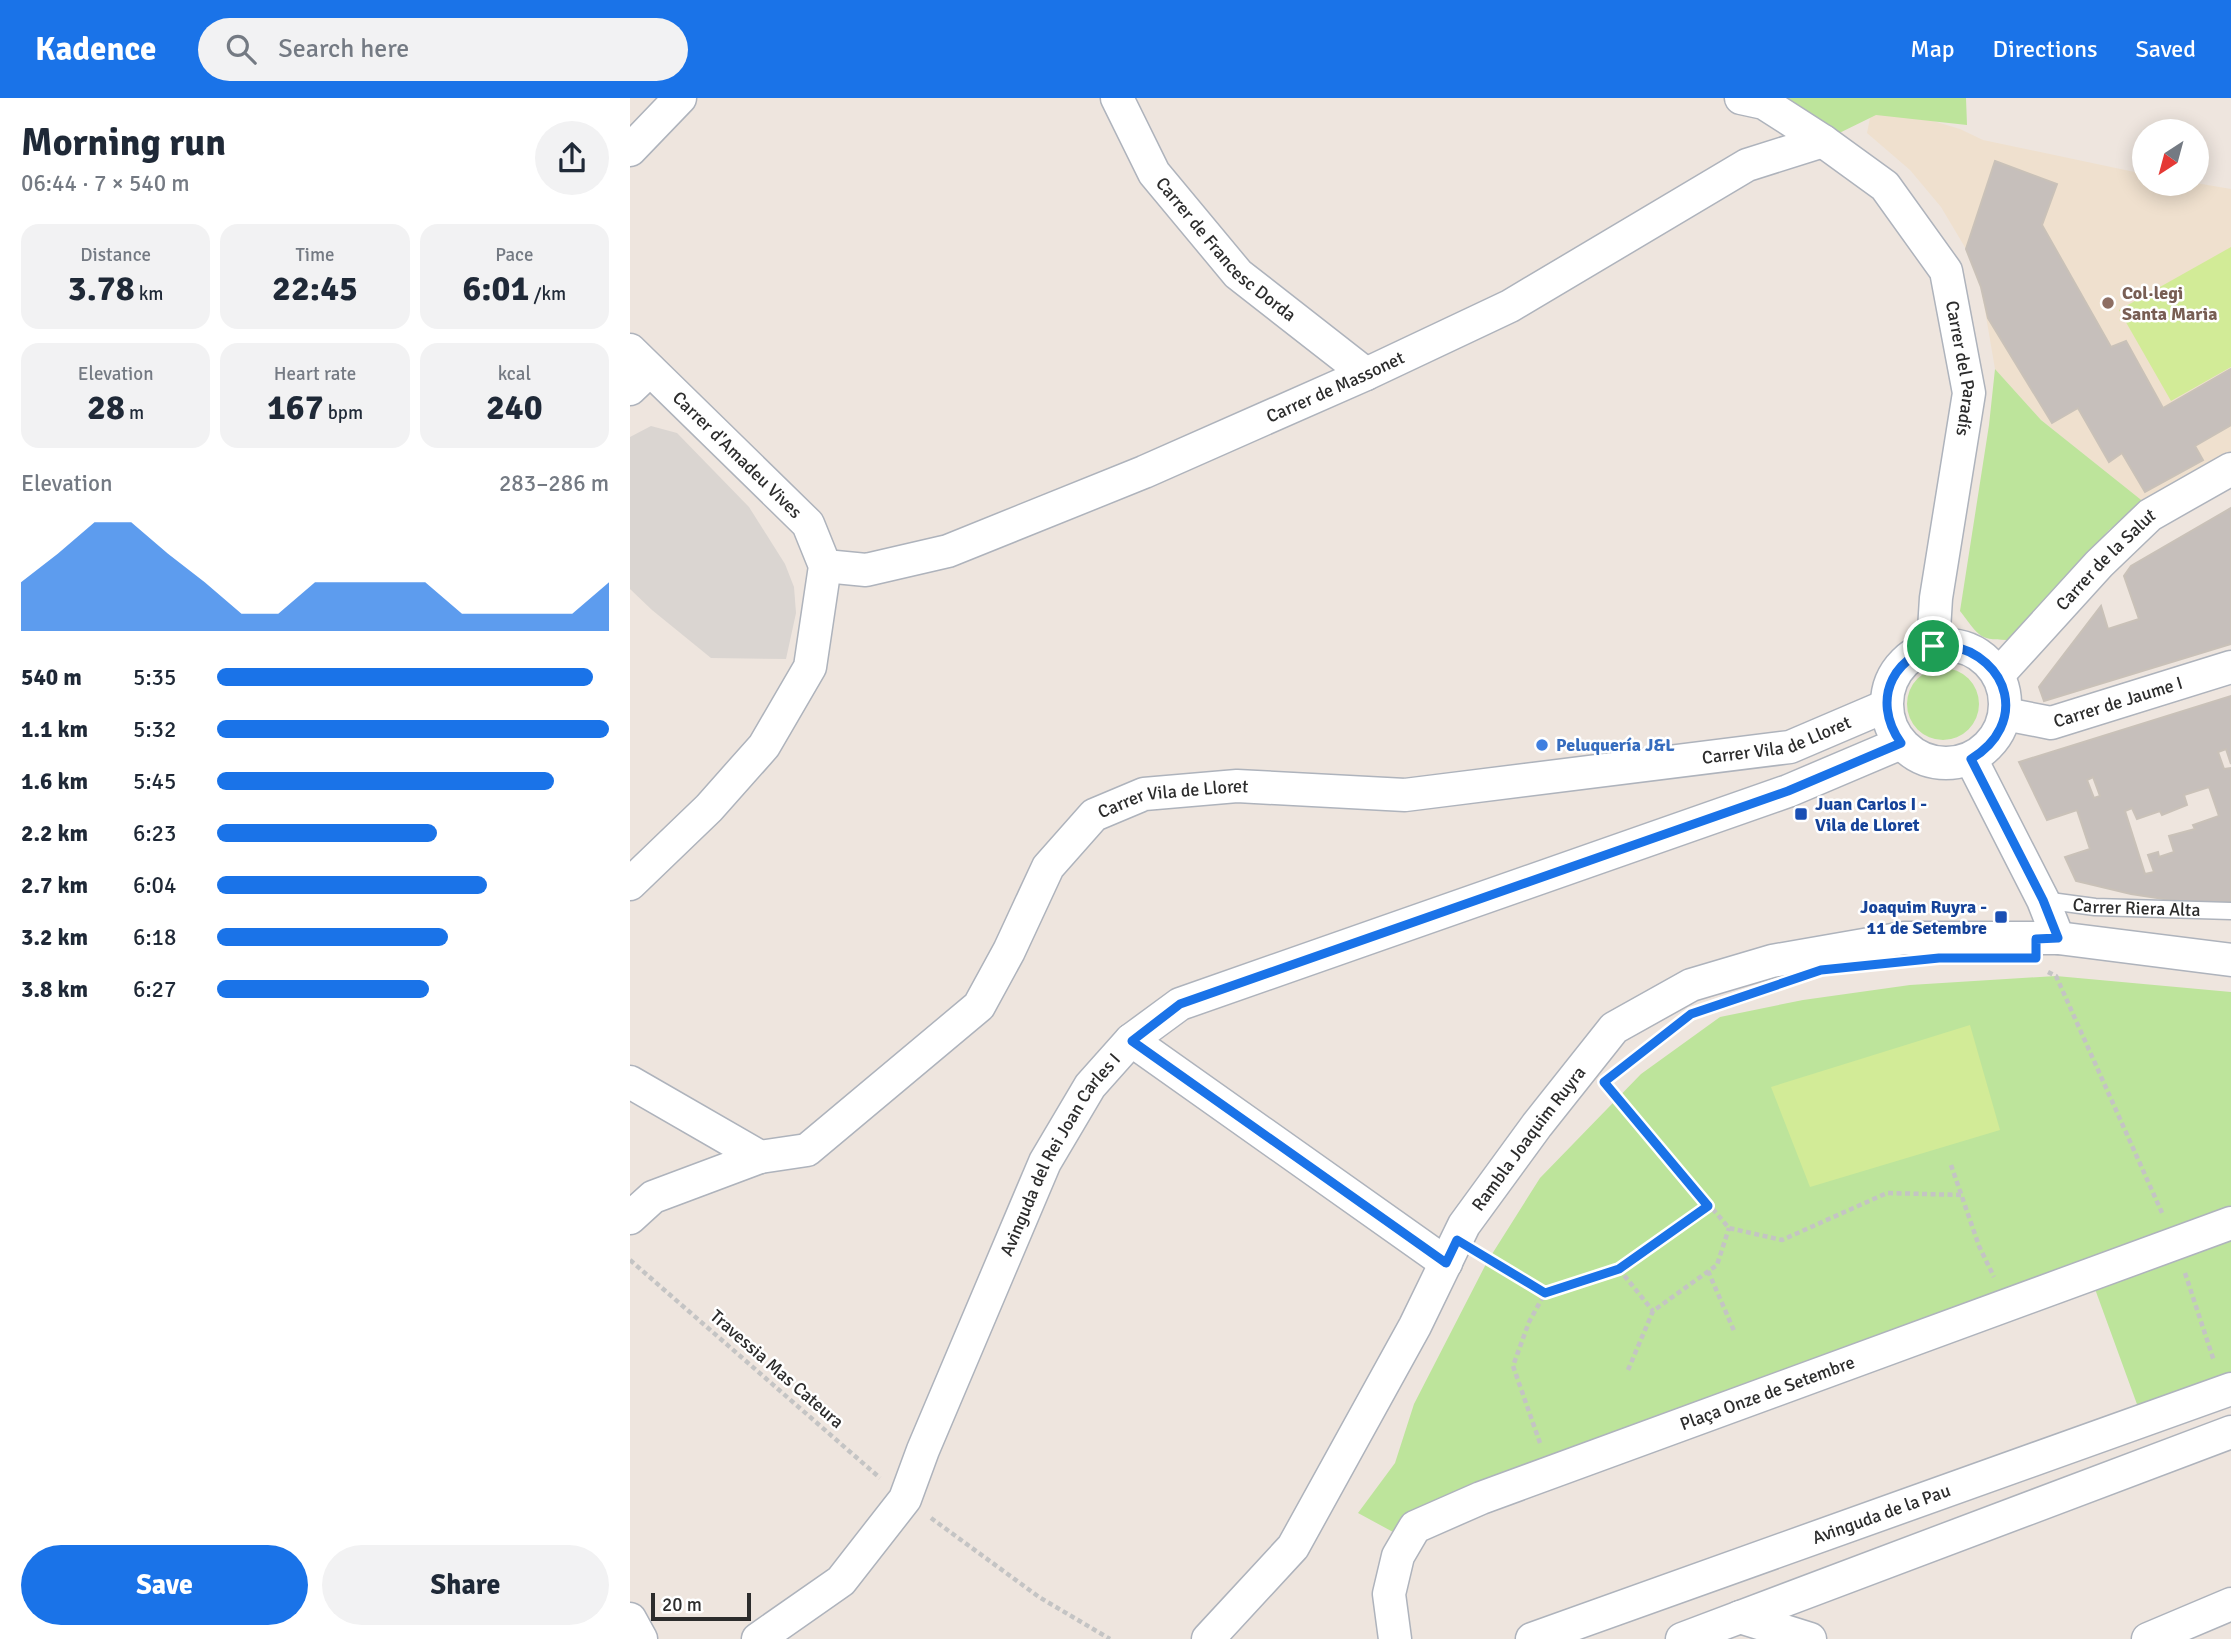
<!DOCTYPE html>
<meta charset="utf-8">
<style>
body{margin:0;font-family:Signika,sans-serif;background:#f2f2f3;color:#1f2937;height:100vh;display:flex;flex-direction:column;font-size:26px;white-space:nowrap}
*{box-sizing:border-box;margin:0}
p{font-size:23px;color:#747a83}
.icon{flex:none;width:38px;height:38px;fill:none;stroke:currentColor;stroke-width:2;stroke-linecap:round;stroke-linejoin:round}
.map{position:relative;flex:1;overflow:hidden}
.sheet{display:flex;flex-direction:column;background:#fff;width:630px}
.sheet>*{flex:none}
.needle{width:46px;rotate:216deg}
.tools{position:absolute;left:1502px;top:21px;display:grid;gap:14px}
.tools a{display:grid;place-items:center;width:77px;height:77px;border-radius:50%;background:#fff;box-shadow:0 4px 18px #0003;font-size:35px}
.scale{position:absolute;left:21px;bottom:18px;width:100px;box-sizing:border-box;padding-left:7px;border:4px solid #2c2c2c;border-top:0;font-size:19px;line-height:24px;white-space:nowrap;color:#2c2c2c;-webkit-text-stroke:5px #fff;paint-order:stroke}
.pin{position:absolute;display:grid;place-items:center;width:60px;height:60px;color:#fff;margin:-30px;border:4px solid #fff;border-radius:50%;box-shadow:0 2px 7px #0007}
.round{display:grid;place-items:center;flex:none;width:74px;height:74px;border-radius:37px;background:#f2f2f3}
.headline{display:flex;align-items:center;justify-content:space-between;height:119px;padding:0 21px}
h1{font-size:38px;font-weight:700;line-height:52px}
.metrics{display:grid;grid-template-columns:repeat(3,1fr);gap:10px;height:119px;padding:7px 21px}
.metrics div{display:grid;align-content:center;border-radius:18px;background:#f2f2f3;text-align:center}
.metrics b{font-size:35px;font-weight:700}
.metrics small{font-size:19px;font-weight:400}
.metrics p{font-size:19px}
.chart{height:196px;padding:14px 21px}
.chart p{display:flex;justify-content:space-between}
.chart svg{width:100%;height:126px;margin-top:7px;fill:#1a73e8;opacity:.7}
.button{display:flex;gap:14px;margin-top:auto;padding:14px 21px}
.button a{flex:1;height:80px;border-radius:42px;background:#1a73e8;color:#fff;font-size:28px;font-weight:700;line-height:80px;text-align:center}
.button a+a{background:#f2f2f3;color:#1f2937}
ul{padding:0 21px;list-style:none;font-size:23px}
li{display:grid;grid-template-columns:112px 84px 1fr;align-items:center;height:52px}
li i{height:18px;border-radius:9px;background:#1a73e8}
header{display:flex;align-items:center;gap:42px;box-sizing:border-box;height:98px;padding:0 35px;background:#1a73e8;color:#fff}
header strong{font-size:33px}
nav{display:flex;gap:38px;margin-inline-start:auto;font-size:24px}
.search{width:490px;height:63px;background:#f2f2f3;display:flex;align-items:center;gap:18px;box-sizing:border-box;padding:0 24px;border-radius:38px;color:#747a83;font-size:26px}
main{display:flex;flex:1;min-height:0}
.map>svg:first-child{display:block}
.education{fill:#efe0ce}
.green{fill:#bde49b}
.pitch{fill:#d2eb97}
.plaza{fill:#dad5d1}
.building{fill:#c6bfbb;stroke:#c9c1b8;stroke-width:2;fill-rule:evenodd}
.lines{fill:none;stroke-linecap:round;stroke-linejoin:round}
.lane-casing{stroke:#aeb3bc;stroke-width:19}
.street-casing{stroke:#aeb3bc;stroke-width:35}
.path{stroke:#c4c4c4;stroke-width:4.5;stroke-dasharray:5 3.5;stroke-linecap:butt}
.lane{stroke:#fff;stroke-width:16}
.street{stroke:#fff;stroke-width:32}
.route-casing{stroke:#fff;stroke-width:14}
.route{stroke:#1a73e8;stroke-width:9}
.education-dot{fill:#8d6e63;stroke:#fff;stroke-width:2.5}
.shop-dot{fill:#3f7fe0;stroke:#fff;stroke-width:2.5}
.transit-dot{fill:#1a4fb4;stroke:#fff;stroke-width:2.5}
.labels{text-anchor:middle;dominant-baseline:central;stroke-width:5;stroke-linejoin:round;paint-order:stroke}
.street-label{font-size:18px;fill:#2c2c2c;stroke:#fff}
.education-label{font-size:18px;font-weight:bold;fill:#785e54;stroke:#fff;text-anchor:start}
.shop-label{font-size:18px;font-weight:bold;fill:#366cbe;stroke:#fff;text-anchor:start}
.transit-label{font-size:18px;font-weight:bold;fill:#164399;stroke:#fff;text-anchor:start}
</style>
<header>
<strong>Kadence</strong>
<div class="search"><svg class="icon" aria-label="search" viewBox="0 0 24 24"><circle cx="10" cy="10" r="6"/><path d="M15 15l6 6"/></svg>Search here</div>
<nav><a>Map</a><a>Directions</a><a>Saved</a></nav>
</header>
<main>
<section class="sheet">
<div class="headline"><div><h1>Morning run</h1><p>06:44 · 7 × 540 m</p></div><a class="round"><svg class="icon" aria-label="share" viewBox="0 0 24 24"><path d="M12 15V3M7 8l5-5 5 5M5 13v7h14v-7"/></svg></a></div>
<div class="metrics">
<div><p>Distance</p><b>3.78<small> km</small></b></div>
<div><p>Time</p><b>22:45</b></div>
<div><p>Pace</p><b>6:01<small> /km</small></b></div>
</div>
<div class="metrics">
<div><p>Elevation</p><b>28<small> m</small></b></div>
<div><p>Heart rate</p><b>167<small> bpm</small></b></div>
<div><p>kcal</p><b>240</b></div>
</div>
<div class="chart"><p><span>Elevation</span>283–286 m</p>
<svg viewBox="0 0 160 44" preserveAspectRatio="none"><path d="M0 44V27L10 17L20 6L30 6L40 17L50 27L60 38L70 38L80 27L90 27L100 27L110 27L120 38L130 38L140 38L150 38L160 27V44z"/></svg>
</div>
<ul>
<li><b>540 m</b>5:35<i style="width:96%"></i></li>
<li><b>1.1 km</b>5:32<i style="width:100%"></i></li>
<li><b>1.6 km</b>5:45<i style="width:86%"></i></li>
<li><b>2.2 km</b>6:23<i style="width:56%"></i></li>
<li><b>2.7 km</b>6:04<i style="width:69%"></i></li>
<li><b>3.2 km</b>6:18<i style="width:59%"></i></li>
<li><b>3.8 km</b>6:27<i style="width:54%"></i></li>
</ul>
<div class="button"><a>Save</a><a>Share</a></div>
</section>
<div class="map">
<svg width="1601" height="1541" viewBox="0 0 1601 1541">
<rect width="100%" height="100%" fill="#eee5de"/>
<!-- education -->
<path class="education" d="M1243 5 1330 31 1353 42 1514 76V86L1566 85 1601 91V355L1515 405 1411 322 1365 271 1351 189 1336 151 1311 109 1280 72 1237 35Z"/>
<!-- green -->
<path class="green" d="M1111 0H1336L1337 27 1246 17 1193 43Z
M1365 271 1411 322 1515 405 1479 432 1383 542C1348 542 1351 540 1330 513L1359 327Z
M1277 606a36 36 0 1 1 72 0a36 36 0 1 1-72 0Z
M1426 878 1601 894V1119L779 1419 763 1434 728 1415 765 1365 784 1306 857 1164 910 1080 1011 976 1090 919 1173 902 1280 887Z
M1601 1126V1289L1512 1320 1461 1180Z"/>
<!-- pitch -->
<path class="pitch" d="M1601 149V269L1541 303 1489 212Z
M1340 927 1370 1032 1180 1089 1141 989Z"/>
<!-- plaza -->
<path class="plaza" d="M21 328 47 335 119 409 155 466 164 489 166 515 156 561 81 560 22 512 0 491V339Z"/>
<!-- building -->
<path class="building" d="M1365 63 1427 86 1412 127 1481 249 1496 243 1533 310 1601 271V327L1565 348 1573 362 1515 394 1492 355 1479 364 1448 310 1422 325 1358 220 1351 189 1336 151Z
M1601 410V546L1414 603 1409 589 1471 508 1478 531 1509 521 1494 478 1501 468Z
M1601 598V666L1596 651 1588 654 1594 671 1601 670V804L1560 805 1501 796 1446 783 1435 759 1460 751 1447 712 1417 722 1389 664ZM1463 679 1470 698 1464 700 1457 682ZM1579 689 1589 718 1563 727 1565 731 1539 738 1544 754 1529 759 1528 754 1518 757 1524 774 1515 776 1495 713 1502 710 1507 721 1530 713 1532 717 1557 707 1554 697Z"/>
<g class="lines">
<!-- lane casing -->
<g class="lane-casing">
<g id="lane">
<path id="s1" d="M1413 802 1465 809 1601 813"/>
</g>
</g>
<!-- street casing -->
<g class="street-casing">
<g id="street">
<path id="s2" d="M487 0 524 75 608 176 736 276"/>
<path id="s3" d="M1111 0 1134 5 1193 43 1255 88 1316 173 1339 295 1306 500 1303 548"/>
<path d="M0 52 50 0"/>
<path id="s4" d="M0 252 178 426 195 468 180 569 134 648 79 710 0 786"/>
<path d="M0 291 20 272"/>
<path id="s5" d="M195 468 236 472 318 453 514 374 736 276 880 208 1117 67 1193 43"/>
<circle cx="1316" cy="606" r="59"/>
<path id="s6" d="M1368 577 1469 466 1520 417 1601 371"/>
<path id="s7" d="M1375 616 1421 625 1601 569"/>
<path d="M1341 661 1413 802 1428 840"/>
<path d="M501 942 816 1165"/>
<path d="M0 984 130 1059"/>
<path id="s8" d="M0 1120 23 1099 130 1059 177 1052 349 908 379 853 418 769 464 717 514 696 607 688 775 697 1160 649 1256 608"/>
<path d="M1110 1519 1180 1541"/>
<path d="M0 1521 11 1541"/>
<path id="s9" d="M128 1541 211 1483 275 1401 293 1352 415 1064 460 988 501 942 550 906 1158 693 1271 645"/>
<path id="s10" d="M578 1541 663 1449 785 1228 834 1127 907 1027 984 930 1061 887 1142 863 1274 840H1428L1601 862"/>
<path id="s11" d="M765 1541 759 1496 768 1458 785 1429 851 1400 1601 1125"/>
<path id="s12" d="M902 1541 1601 1291"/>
<path d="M1052 1541 1601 1334"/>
<path d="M1518 1541 1601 1506"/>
</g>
</g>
<!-- path -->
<path class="path" d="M1418 874 1426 878 1533 1117
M978 988 1099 1130 1152 1142 1257 1095 1332 1097
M1321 1067 1349 1148 1364 1179
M852 1158 915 1195
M0 1162 250 1380
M989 1171 1023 1213
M1078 1173 1105 1235
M1555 1175 1584 1263
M998 1272 1023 1213 1087 1167 1099 1130
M910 1345 883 1268 899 1224 915 1195 989 1171 1078 1108
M301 1420 409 1499 480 1541"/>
<!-- lane -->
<use href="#lane" class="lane"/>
<!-- street -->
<use href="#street" class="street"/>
</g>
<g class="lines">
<!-- route casing -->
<g class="route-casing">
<path id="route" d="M1318 547C1381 559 1398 627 1341 661L1413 802 1428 840 1406 841V860H1309L1191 872 1061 916 974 984 1078 1108 989 1171 915 1195 827 1142 816 1165 502 943 550 906 1158 693 1271 645C1239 600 1265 552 1318 547Z"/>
</g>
<!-- route -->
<use href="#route" class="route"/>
</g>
<!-- markers -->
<circle class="education-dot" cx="1478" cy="205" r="7"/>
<circle class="shop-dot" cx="912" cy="647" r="7"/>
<g class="transit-dot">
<rect x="1164" y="709" width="14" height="14" rx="3.5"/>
<rect x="1364" y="812" width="14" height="14" rx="3.5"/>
</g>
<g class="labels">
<!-- street labels -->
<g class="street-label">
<text stroke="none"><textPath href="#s2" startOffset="189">Carrer de Francesc Dorda</textPath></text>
<text stroke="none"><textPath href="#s3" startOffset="374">Carrer del Paradís</textPath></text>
<text stroke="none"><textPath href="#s5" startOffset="546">Carrer de Massonet</textPath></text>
<text stroke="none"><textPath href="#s4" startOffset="150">Carrer d'Amadeu Vives</textPath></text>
<text stroke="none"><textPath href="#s6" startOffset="158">Carrer de la Salut</textPath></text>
<text stroke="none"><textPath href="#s7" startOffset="117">Carrer de Jaume I</textPath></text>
<text stroke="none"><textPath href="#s8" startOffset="1334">Carrer Vila de Lloret</textPath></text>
<text stroke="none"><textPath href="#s8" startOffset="724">Carrer Vila de Lloret</textPath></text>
<text stroke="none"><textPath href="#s1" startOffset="94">Carrer Riera Alta</textPath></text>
<text stroke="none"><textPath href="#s10" startOffset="598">Rambla Joaquim Ruyra</textPath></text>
<text stroke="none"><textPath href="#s9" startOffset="584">Avinguda del Rei Joan Carles I</textPath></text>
<text transform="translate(147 1271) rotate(41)">Travessia Mas Cateura</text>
<text stroke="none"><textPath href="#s11" startOffset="495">Plaça Onze de Setembre</textPath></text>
<text stroke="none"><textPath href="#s12" startOffset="371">Avinguda de la Pau</textPath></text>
</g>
<!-- education labels -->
<g class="education-label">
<text x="1492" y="195">Col·legi<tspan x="1492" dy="21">Santa Maria</tspan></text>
</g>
<!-- shop labels -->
<g class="shop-label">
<text x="926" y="647">Peluquería J&amp;L</text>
</g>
<!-- transit labels -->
<g class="transit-label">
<text x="1185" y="706">Juan Carlos I -<tspan x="1185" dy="21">Vila de Lloret</tspan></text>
<text x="1357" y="809" text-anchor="end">Joaquim Ruyra -<tspan x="1357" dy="21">11 de Setembre</tspan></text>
</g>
</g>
</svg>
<div class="tools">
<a><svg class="needle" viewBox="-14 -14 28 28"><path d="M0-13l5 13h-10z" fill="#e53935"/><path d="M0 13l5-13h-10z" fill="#747a83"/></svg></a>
</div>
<div class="scale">20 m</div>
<div class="pin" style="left:1303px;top:548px;background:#1e9e55"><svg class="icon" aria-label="arrive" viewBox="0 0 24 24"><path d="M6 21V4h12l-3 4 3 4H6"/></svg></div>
</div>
</main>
